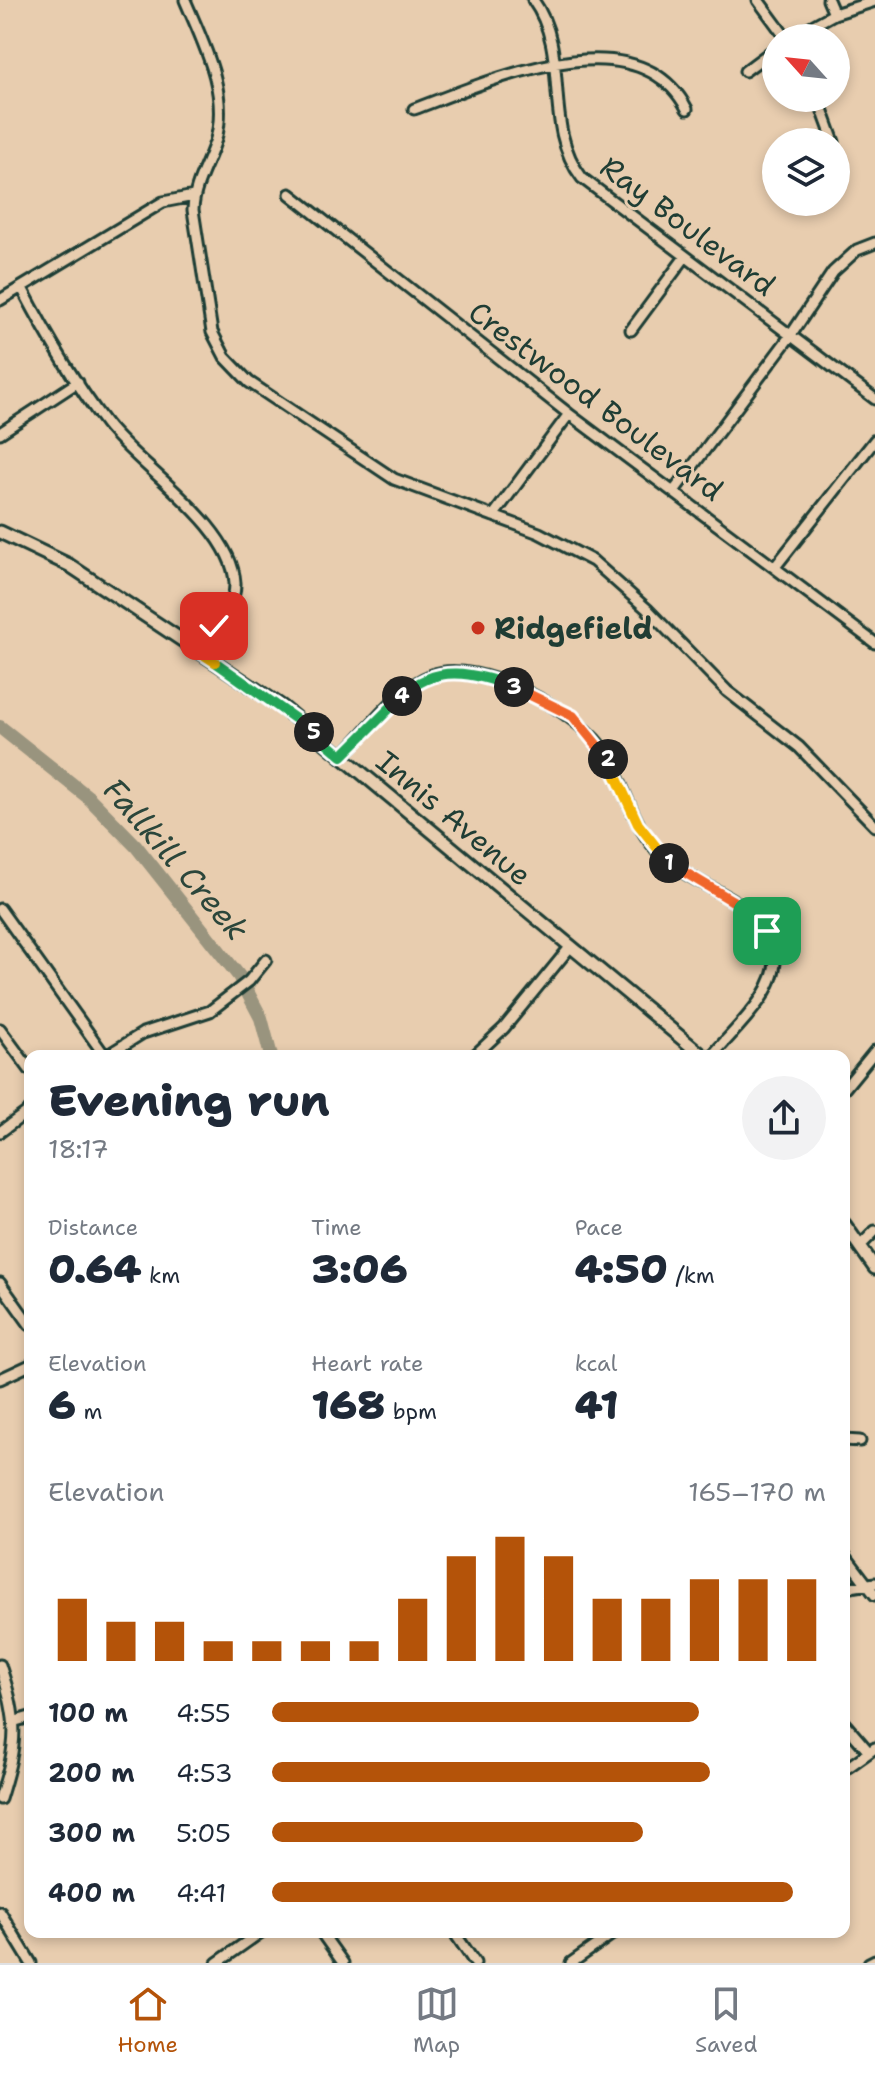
<!DOCTYPE html>
<meta charset="utf-8">
<style>
body{margin:0;font-family:"Shantell Sans",sans-serif;background:#f2f2f3;color:#1f2937;height:100vh;display:flex;flex-direction:column;font-size:30px;white-space:nowrap}
*{box-sizing:border-box;margin:0}
p{font-size:26px;color:#747a83}
.icon{flex:none;width:44px;height:44px;fill:none;stroke:currentColor;stroke-width:2;stroke-linecap:round;stroke-linejoin:round}
.map{position:relative;flex:1;overflow:hidden}
.sheet{position:absolute;left:24px;top:1050px;width:826px;height:888px;display:flex;flex-direction:column;background:#fff;border-radius:16px;box-shadow:0 4px 12px #0003}
.sheet>*{flex:none}
.needle{width:52px;rotate:297deg}
.controls{position:absolute;left:762px;top:24px;display:grid;gap:16px}
.controls a{display:grid;place-items:center;width:88px;height:88px;border-radius:50%;background:#fff;box-shadow:0 4px 12px #0003;font-size:40px}
.pin{position:absolute;display:grid;place-items:center;width:68px;height:68px;color:#fff;margin:-34px;border-radius:16px;box-shadow:0 4px 12px #0006}
.km{position:absolute;width:40px;height:40px;margin:-20px;border-radius:50%;background:#222;color:#fff;font-size:22px;line-height:40px;text-align:center}
.round{display:grid;place-items:center;flex:none;width:84px;height:84px;border-radius:42px;background:#f2f2f3}
.headline{display:flex;align-items:center;justify-content:space-between;height:136px;padding:0 24px}
h1{font-size:44px;font-weight:800;line-height:60px}
.stats{display:grid;grid-template-columns:repeat(3,1fr);gap:12px;height:136px;padding:8px 24px}
.stats div{display:grid;align-content:center}
.stats b{font-size:40px;font-weight:800}
.stats small{font-size:22px;font-weight:400}
.stats p{font-size:22px}
.chart{height:224px;padding:16px 24px}
.chart p{display:flex;justify-content:space-between}
.chart svg{width:100%;height:144px;margin-top:8px;stroke:#b45309;stroke-width:6}
ul{padding:0 24px;list-style:none;font-size:26px}
li{display:grid;grid-template-columns:128px 96px 1fr;align-items:center;height:60px}
li i{height:20px;border-radius:10px;background:#b45309}
.tab-bar{display:flex;justify-content:space-around;align-items:center;height:112px;border-top:2px solid #e0e1e3;background:#fff;font-size:22px;color:#747a83}
.tab-bar a{display:grid;justify-items:center;gap:4px}
.tab-bar .selected{color:#b45309}
.map>svg:first-child{display:block}
.lines{fill:none;stroke-linecap:round;stroke-linejoin:round}
.river{stroke:#99947e;stroke-width:14}
.minor-casing{stroke:#1f3d34;stroke-width:15}
.major-casing{stroke:#1f3d34;stroke-width:17}
.minor{stroke:#e8cdaf;stroke-width:9}
.major{stroke:#e8cdaf;stroke-width:11}
.split-1-casing{stroke:#fff;stroke-width:16}
.split-2-casing{stroke:#fff;stroke-width:16}
.split-3-casing{stroke:#fff;stroke-width:16}
.split-4-casing{stroke:#fff;stroke-width:16}
.split-5-casing{stroke:#fff;stroke-width:16}
.split-6-casing{stroke:#fff;stroke-width:16}
.split-7-casing{stroke:#fff;stroke-width:16}
.split-1{stroke:#f0652b;stroke-width:10}
.split-2{stroke:#f5b400;stroke-width:10}
.split-3{stroke:#f0652b;stroke-width:10}
.split-4{stroke:#22a559;stroke-width:10}
.split-5{stroke:#22a559;stroke-width:10}
.split-6{stroke:#22a559;stroke-width:10}
.split-7{stroke:#f5b400;stroke-width:10}
.poi-dot{fill:#c8321e;stroke:#e8cdaf;stroke-width:3}
.labels{text-anchor:middle;dominant-baseline:central;stroke-width:6;stroke-linejoin:round;paint-order:stroke}
.street-label{font-size:30px;fill:#1f3d34;stroke:#e8cdaf}
.poi-label{font-size:30px;font-weight:bold;fill:#1f3d34;stroke:#e8cdaf;text-anchor:start}
.water-label{font-size:32px;font-style:italic;fill:#2b463b;stroke:#e8cdaf}
</style>
<div class="map">
<svg width="875" height="1963" viewBox="0 0 875 1963">
<rect width="100%" height="100%" fill="#e8cdaf"/>
<filter id="ink" filterUnits="userSpaceOnUse"><feTurbulence type="fractalNoise" baseFrequency=".0125" numOctaves="2"/><feDisplacementMap in="SourceGraphic" scale="16" xChannelSelector="R" yChannelSelector="G"/><feConvolveMatrix kernelMatrix="1 2 1 2 8 2 1 2 1" color-interpolation-filters="sRGB"/></filter>
<g filter="url(#ink)">
<g class="lines">
<!-- river -->
<path class="river" d="M0 727 88 797 136 846 239 976 261 1018 271 1056"/>
<!-- minor casing -->
<g class="minor-casing">
<path id="minor" d="M185 0C203 43 229 91 216 139 209 163 194 184 193 210L212 332 225 357 249 382 394 479 539 533 593 561 647 609 727 691 799 747 875 826
M533 0C572 54 541 125 582 178L875 399
M758 0 786 38
M828 0 834 14
M790 38 834 14 875 1
M745 71 776 48
M818 98 834 142
M414 109C487 82 637 13 687 109
M836 150 840 165
M290 194 569 414 875 643
M22 288C46 334 74 382 106 424 140 468 232 525 235 583 236 610 211 629 195 649
M0 300 163 202 194 196
M631 330 685 257
M0 433 78 382
M674 491 791 335 833 272 857 250 875 243
M493 516 569 414
M775 567 875 440
M342 756C368 730 397 688 432 675 479 657 582 713 606 754 626 788 632 826 661 855 695 890 769 899 775 955 778 993 734 1029 712 1056
M0 909 105 1056
M0 1029 30 1070
M106 1056 143 1033 210 1011 249 981 266 960
M474 1056 504 1028 571 946
M844 1089 875 1051
M0 1132 30 1110
M860 1246 875 1231
M0 1283 30 1325
M0 1379 30 1365
M844 1440 860 1441
M844 1554 875 1595
M844 1588 875 1583
M0 1665C19 1723 18 1741 0 1799
M16 1721 30 1717
M844 1723 869 1752
M844 1770 875 1748
M0 1912 31 1963
M321 1932 343 1963
M454 1932 475 1963
M217 1963 261 1932
M571 1963 615 1932
M869 1963 875 1960"/>
</g>
<!-- major casing -->
<g class="major-casing">
<path id="major" d="M0 532 69 565 281 706 703 1056
M844 1224 875 1268"/>
</g>
<!-- minor -->
<use href="#minor" class="minor"/>
<!-- major -->
<use href="#major" class="major"/>
</g>
</g>
<g class="lines" filter="url(#ink)">
<!-- split-1 casing -->
<g class="split-1-casing">
<path id="split-1" d="M669 863 753 913 767 931"/>
</g>
<!-- split-2 casing -->
<g class="split-2-casing">
<path id="split-2" d="M608 759 638 824 669 863"/>
</g>
<!-- split-3 casing -->
<g class="split-3-casing">
<path id="split-3" d="M514 687 573 716 608 759"/>
</g>
<!-- split-4 casing -->
<g class="split-4-casing">
<path id="split-4" d="M402 696C437 662 472 673 514 687"/>
</g>
<!-- split-5 casing -->
<g class="split-5-casing">
<path id="split-5" d="M314 732 342 756 402 696"/>
</g>
<!-- split-6 casing -->
<g class="split-6-casing">
<path id="split-6" d="M215 662 314 732"/>
</g>
<!-- split-7 casing -->
<g class="split-7-casing">
<path id="split-7" d="M214 626 195 649 215 662"/>
</g>
<!-- split-1 -->
<use href="#split-1" class="split-1"/>
<!-- split-2 -->
<use href="#split-2" class="split-2"/>
<!-- split-3 -->
<use href="#split-3" class="split-3"/>
<!-- split-4 -->
<use href="#split-4" class="split-4"/>
<!-- split-5 -->
<use href="#split-5" class="split-5"/>
<!-- split-6 -->
<use href="#split-6" class="split-6"/>
<!-- split-7 -->
<use href="#split-7" class="split-7"/>
</g>
<!-- markers -->
<circle class="poi-dot" cx="478" cy="628" r="8"/>
<g class="labels">
<!-- street labels -->
<g class="street-label">
<text transform="translate(688 226) rotate(37)">Ray Boulevard</text>
<text transform="translate(596 401) rotate(37)">Crestwood Boulevard</text>
<text transform="translate(454 818) rotate(40)">Innis Avenue</text>
</g>
<!-- poi labels -->
<g class="poi-label">
<text x="494" y="628">Ridgefield</text>
</g>
<!-- water labels -->
<g class="water-label">
<text transform="translate(176 859) rotate(49)">Fallkill Creek</text>
</g>
</g>
</svg>
<div class="controls">
<a><svg class="needle" viewBox="-14 -14 28 28"><path d="M0-13l5 13h-10z" fill="#e53935"/><path d="M0 13l5-13h-10z" fill="#747a83"/></svg></a>
<a><svg class="icon" aria-label="layers" viewBox="0 0 24 24"><path d="M12 4l9 5-9 5-9-5zM3 14l9 5 9-5"/></svg></a>
</div>
<div class="pin" style="left:767px;top:931px;background:#1e9e55"><svg class="icon" aria-label="arrive" viewBox="0 0 24 24"><path d="M6 21V4h12l-3 4 3 4H6"/></svg></div>
<div class="pin" style="left:214px;top:626px;background:#d93025"><svg class="icon" aria-label="check" viewBox="0 0 24 24"><path d="M5 12l5 5 9-10"/></svg></div>
<b class="km" style="left:669px;top:863px">1</b>
<b class="km" style="left:608px;top:759px">2</b>
<b class="km" style="left:514px;top:687px">3</b>
<b class="km" style="left:402px;top:696px">4</b>
<b class="km" style="left:314px;top:732px">5</b>
<section class="sheet">
<div class="headline"><div><h1>Evening run</h1><p>18:17</p></div><a class="round"><svg class="icon" aria-label="share" viewBox="0 0 24 24"><path d="M12 15V3M7 8l5-5 5 5M5 13v7h14v-7"/></svg></a></div>
<div class="stats">
<div><p>Distance</p><b>0.64<small> km</small></b></div>
<div><p>Time</p><b>3:06</b></div>
<div><p>Pace</p><b>4:50<small> /km</small></b></div>
</div>
<div class="stats">
<div><p>Elevation</p><b>6<small> m</small></b></div>
<div><p>Heart rate</p><b>168<small> bpm</small></b></div>
<div><p>kcal</p><b>41</b></div>
</div>
<div class="chart"><p><span>Elevation</span>165–170 m</p>
<svg viewBox="0 0 160 44" preserveAspectRatio="none"><path d="M5 44V25M15 44V32M25 44V32M35 44V38M45 44V38M55 44V38M65 44V38M75 44V25M85 44V12M95 44V6M105 44V12M115 44V25M125 44V25M135 44V19M145 44V19M155 44V19"/></svg>
</div>
<ul>
<li><b>100 m</b>4:55<i style="width:77%"></i></li>
<li><b>200 m</b>4:53<i style="width:79%"></i></li>
<li><b>300 m</b>5:05<i style="width:67%"></i></li>
<li><b>400 m</b>4:41<i style="width:94%"></i></li>
</ul>
</section>
</div>
<nav class="tab-bar">
<a class="selected"><svg class="icon" aria-label="home" viewBox="0 0 24 24"><path d="M3 11l9-7 9 7M6 9v11h12V9"/></svg>Home</a>
<a><svg class="icon" aria-label="map" viewBox="0 0 24 24"><path d="M3 6l6-2 6 2 6-2v14l-6 2-6-2-6 2zM9 4v14M15 6v14"/></svg>Map</a>
<a><svg class="icon" aria-label="saved" viewBox="0 0 24 24"><path d="M7 4h10v16l-5-4-5 4z"/></svg>Saved</a>
</nav>
